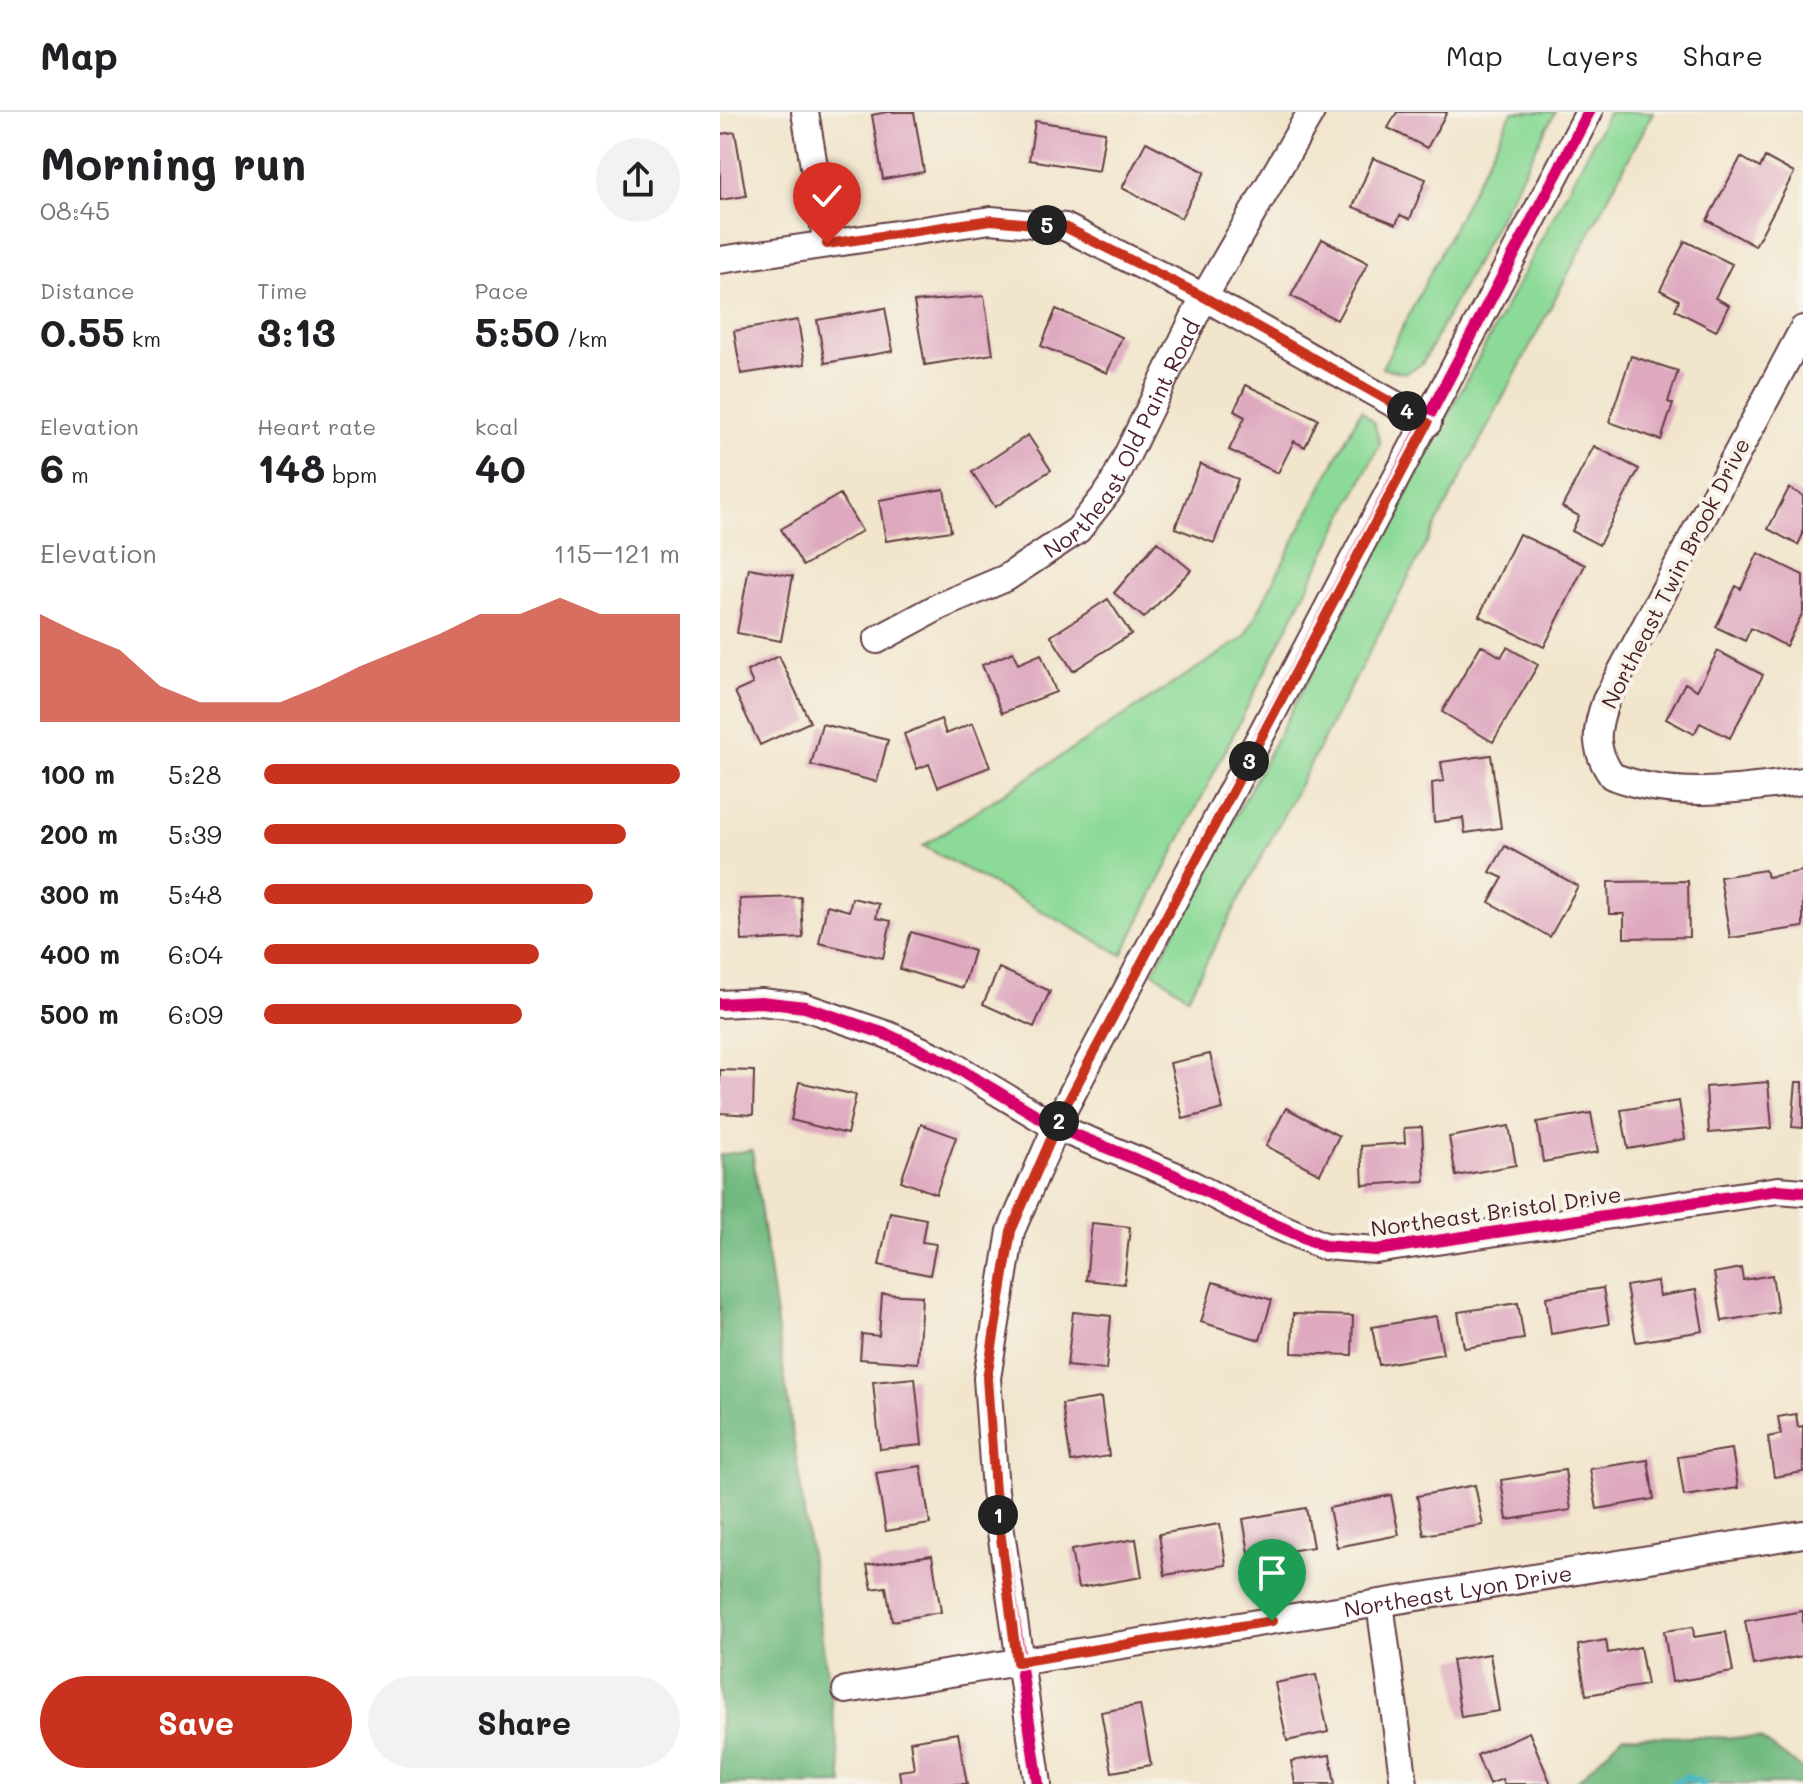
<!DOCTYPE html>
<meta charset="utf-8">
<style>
body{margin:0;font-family:Mali,sans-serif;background:#f2f2f2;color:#202124;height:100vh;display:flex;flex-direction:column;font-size:30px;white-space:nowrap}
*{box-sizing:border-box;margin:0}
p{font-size:26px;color:#757577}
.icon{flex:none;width:44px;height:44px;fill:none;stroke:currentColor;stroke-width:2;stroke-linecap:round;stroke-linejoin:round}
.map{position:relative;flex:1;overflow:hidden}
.side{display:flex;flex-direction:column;background:#fff;width:720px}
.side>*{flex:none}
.pin{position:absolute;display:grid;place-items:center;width:68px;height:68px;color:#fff;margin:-82px -34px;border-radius:50% 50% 50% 0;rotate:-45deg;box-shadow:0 0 8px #0007}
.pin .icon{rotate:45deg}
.km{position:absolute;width:40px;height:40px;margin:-20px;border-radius:50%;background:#222;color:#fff;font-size:22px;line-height:40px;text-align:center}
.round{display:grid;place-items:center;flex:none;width:84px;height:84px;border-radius:42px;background:#f2f2f2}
.head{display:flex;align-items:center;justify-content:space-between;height:136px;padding:0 40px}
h1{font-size:44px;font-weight:800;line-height:60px}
.stats{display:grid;grid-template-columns:repeat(3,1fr);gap:12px;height:136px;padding:8px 40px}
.stats div{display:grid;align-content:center}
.stats b{font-size:40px;font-weight:800}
.stats small{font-size:22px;font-weight:400}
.stats p{font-size:22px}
.chart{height:224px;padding:16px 40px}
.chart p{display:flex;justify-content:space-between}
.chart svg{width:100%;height:144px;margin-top:8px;fill:#c8321e;opacity:.7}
.primary-button{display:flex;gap:16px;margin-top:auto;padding:16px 40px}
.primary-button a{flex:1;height:92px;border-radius:48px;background:#c8321e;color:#fff;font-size:32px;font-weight:800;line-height:92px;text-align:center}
.primary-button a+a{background:#f2f2f2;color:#202124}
ul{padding:0 40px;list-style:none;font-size:26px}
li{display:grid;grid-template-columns:128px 96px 1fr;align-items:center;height:60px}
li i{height:20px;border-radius:10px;background:#c8321e}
header{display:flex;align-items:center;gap:48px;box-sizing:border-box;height:112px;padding:0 40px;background:#fff;border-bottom:2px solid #e0e0e0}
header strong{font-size:38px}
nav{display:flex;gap:44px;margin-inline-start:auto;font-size:28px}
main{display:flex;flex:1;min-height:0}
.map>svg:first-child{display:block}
.green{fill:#8cda98;stroke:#6b7c62;stroke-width:2}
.forest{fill:#71ba80;stroke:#5e6c56;stroke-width:2}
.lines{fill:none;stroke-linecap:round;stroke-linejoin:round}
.stream{stroke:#46b5bf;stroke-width:8}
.building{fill:#dea8bf}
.minor-casing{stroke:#633d43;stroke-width:30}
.minor{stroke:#fff;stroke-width:26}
.cycleway-casing{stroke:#f7f3e8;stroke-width:17}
.cycleway{stroke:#d6006c;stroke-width:12}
.route-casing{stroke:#fff;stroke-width:16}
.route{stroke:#c8321e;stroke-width:10}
.labels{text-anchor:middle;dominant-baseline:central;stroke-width:8;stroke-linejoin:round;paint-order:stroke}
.street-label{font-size:22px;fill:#4a1f2b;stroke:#f7f3e8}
</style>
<header>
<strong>Map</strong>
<nav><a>Map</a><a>Layers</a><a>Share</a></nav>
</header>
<main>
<section class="side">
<div class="head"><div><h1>Morning run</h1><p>08:45</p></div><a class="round"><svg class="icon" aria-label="share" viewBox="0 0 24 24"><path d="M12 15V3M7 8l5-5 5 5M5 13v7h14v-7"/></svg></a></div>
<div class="stats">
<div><p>Distance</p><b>0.55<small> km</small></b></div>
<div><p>Time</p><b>3:13</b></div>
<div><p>Pace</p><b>5:50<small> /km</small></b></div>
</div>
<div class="stats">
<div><p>Elevation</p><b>6<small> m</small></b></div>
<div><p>Heart rate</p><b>148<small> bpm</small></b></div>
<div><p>kcal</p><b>40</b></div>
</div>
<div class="chart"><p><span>Elevation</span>115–121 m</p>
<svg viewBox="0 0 160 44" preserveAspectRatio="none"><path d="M0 44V11L10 17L20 22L30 33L40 38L50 38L60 38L70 33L80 27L90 22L100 17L110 11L120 11L130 6L140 11L150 11L160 11V44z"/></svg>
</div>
<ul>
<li><b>100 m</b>5:28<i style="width:100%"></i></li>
<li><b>200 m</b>5:39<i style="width:87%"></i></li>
<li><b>300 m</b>5:48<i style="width:79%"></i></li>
<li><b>400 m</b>6:04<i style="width:66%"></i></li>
<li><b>500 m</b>6:09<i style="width:62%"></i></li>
</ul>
<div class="primary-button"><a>Save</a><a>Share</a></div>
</section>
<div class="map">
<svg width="1083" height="1672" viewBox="0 0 1083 1672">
<rect width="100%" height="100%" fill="#f7f3e8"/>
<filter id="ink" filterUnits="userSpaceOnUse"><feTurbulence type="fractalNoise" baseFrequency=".0125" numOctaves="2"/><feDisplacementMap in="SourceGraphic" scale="16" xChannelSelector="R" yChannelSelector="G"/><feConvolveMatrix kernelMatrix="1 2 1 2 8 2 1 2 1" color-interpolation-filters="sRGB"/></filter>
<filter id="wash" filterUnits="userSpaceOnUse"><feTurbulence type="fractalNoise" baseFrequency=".006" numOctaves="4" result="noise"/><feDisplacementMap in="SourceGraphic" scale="32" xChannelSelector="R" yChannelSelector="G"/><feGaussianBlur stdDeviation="1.8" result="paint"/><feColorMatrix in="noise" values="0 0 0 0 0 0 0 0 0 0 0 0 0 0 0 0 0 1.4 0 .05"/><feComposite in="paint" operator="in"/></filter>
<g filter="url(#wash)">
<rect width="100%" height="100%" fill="#f1e5cc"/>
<!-- green -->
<path class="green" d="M792 0H835L702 252 685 261 662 256Z
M889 0H933L468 885 433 860Z
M641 298 654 310 660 332 402 843 203 734 525 525Z"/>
<!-- forest -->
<path class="forest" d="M32 1038 123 1672H0V1043Z
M903 1624 1040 1626 1083 1658V1672H854Z"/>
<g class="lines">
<!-- stream -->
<path class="stream" d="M953 1672 966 1665 983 1672"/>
</g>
<g id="blocks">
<!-- building -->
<path class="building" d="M167 0H194L204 60 163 67 152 3Z
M677 0H727L707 36 668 16Z
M315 9 385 20 379 59 309 48Z
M15 20 26 84 0 88V22Z
M426 30 485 60 461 106 402 76Z
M1021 45 1040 56 1045 45 1074 61 1035 134 987 108Z
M653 46 706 67 690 107 680 103 676 112 633 95Z
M602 127 648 151 617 208 571 184Z
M965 129 1012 152 995 186 1009 193 996 219 955 198 959 188 940 178Z
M264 184 273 242 205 253 194 190Z
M165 196 173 239 105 251 97 208Z
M336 197 402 225 387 261 321 234Z
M78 208 85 252 21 262 14 219Z
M911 244 958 259 948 290 953 292 941 328 889 310Z
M526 273 598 307 585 335 574 329 558 361 509 338 525 305 514 299Z
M308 323 331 358 275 395 252 360Z
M874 334 919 357 879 433 852 419 859 404 842 395Z
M480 352 518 367 494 431 455 416Z
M1069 376 1083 384V422L1078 433 1048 417Z
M224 377 231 419 166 429 159 388Z
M120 382 142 419 83 454 61 417Z
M799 422 865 453 824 535 759 504Z
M437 430 471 458 424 506 394 481Z
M1038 441 1083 463V500L1066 534 1031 516 1025 529 996 515 1016 474 1021 477Z
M29 456 73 464 61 529 17 521Z
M388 487 411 522 353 559 331 524Z
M761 533 781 545 787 535 818 553 773 630 722 600Z
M998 539 1043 563 1010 626 980 611 974 622 946 607 965 571 977 578Z
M293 540 298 552 321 542 336 580 282 601 262 553Z
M59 544 90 610 40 633 15 580 33 572 27 559Z
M221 607 226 622 253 611 270 655 218 675 209 652 197 657 184 622Z
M102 612 168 628 157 670 91 653Z
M771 643 781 716 745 721 743 706 714 710 712 671 724 669 721 650Z
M785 734 858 774 830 825 769 790 783 766 770 760Z
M1045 758 1047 765 1083 759V815L1010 826 1000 765Z
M968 769 969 825 904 826V802H889L888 770Z
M81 785 83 826 22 829 20 787Z
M132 786 159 792 156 806 171 809 163 846 99 831 107 793 129 799Z
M191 820 254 839 243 876 180 857Z
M279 856 330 879 314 915 263 892Z
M490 942 503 997 463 1007 450 951Z
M0 958 34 959 33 1003 0 1001Z
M79 970 136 983 127 1022 71 1008Z
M1048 970 1052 1016 989 1021 986 975Z
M1076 970H1083V1016L1072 1015Z
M959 989 965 1027 908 1037 901 998Z
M566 996 619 1024 600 1062 546 1034Z
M871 1001 878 1040 823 1050 817 1010Z
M201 1012 236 1025 216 1082 181 1069Z
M789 1014 796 1053 736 1064 729 1025Z
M702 1015 705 1069 643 1073 641 1034 685 1031 684 1016Z
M170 1100 206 1107 202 1130 216 1132 210 1163 159 1153Z
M372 1111 410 1115 404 1172 366 1168Z
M1021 1156 1023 1168 1052 1163 1058 1200 1002 1209 994 1161Z
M937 1169 939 1184 976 1178 983 1219 916 1230 906 1174Z
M493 1170 552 1188 540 1228 481 1210Z
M883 1176 889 1212 831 1222 826 1185Z
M162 1182 202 1184 198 1251 140 1247 142 1222 159 1224Z
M798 1191 804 1227 744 1236 738 1200Z
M353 1200 391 1204 386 1258 347 1254Z
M573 1202 633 1204 632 1243 572 1241Z
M716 1204 723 1242 659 1253 652 1215Z
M195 1266 202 1333 160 1337 153 1270Z
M381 1286 389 1344 351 1350 342 1292Z
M1076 1302 1078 1315 1083 1314V1360L1054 1365 1048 1325 1061 1322 1058 1305Z
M1012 1337 1018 1376 964 1384 958 1345Z
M928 1348 934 1387 877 1397 870 1357Z
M201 1354 210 1412 166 1419 156 1361Z
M845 1358 851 1398 787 1408 781 1368Z
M755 1373 763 1413 704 1423 697 1384Z
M671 1383 679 1423 617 1435 609 1396Z
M586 1396 593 1435 530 1446 523 1407Z
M500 1412 506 1453 445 1463 439 1422Z
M416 1427 422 1465 358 1476 351 1438Z
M212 1443 221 1500 172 1509 166 1475 152 1477 147 1453Z
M1083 1499V1544L1033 1553 1025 1509Z
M973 1515 974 1525 1006 1520 1013 1560 952 1570 944 1519Z
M886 1528 888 1541 920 1535 927 1573 866 1583 858 1533Z
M770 1542 779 1599 741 1605 732 1548Z
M596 1563 608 1620 567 1629 555 1571Z
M420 1593 431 1653 392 1660 381 1600Z
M809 1620 831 1672H784L782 1667 769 1672 757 1643Z
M238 1621 247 1672H181L179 1659 194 1657 190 1629Z
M610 1643 615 1672H575L571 1649Z"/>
</g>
</g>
<g filter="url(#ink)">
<use href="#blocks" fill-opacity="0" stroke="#633d43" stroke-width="2"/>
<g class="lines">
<!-- minor casing -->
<g class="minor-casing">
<g id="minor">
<path d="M85 0 107 132"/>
<path d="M0 148 271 108 345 115 484 185 708 311"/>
<path d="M1083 217 886 588C875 618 873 637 892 664 954 688 1018 678 1083 669"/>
<path id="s1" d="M157 528 220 494 286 466 358 418 391 376 484 185 591 0"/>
<path d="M0 892 41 890 85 895 168 923 229 951 336 1015 454 1063 528 1101 604 1134 656 1138 1058 1078 1083 1080"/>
<path d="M660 1491 684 1672"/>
<path id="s2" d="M126 1578 1083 1422"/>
<path d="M318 1672 275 1379 267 1266 291 1119 344 997 869 0"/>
</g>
</g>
<!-- minor -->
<use href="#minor" class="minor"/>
<!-- cycleway casing -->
<g class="cycleway-casing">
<path id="cycleway" d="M0 892 41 890 85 895 168 923 229 951 336 1015 454 1063 528 1101 604 1134 656 1138 1058 1078 1083 1080
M318 1672 275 1379 267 1266 291 1119 344 997 869 0"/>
</g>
<!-- cycleway -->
<use href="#cycleway" class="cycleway"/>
</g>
</g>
<g class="lines" filter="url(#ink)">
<!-- route casing -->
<g class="route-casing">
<path id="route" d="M107 132 271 108 345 115 484 185 708 311 344 997 291 1119 267 1266 275 1379 297 1550 552 1509"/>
</g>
<!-- route -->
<use href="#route" class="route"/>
</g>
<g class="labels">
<!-- street labels -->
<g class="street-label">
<text stroke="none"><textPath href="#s1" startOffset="330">Northeast Old Paint Road</textPath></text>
<text transform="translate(955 461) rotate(-63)">Northeast Twin Brook Drive</text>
<text transform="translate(776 1099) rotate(-8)">Northeast Bristol Drive</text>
<text stroke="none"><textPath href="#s2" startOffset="620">Northeast Lyon Drive</textPath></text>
</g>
</g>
</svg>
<div class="pin" style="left:552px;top:1509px;background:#1e9e55"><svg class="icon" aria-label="arrive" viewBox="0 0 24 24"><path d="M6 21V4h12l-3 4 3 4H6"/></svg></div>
<div class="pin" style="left:107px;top:132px;background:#d93025"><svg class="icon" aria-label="check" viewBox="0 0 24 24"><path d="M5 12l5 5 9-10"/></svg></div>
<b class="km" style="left:278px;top:1403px">1</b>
<b class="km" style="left:339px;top:1009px">2</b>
<b class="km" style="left:529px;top:649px">3</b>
<b class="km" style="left:687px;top:299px">4</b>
<b class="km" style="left:327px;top:113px">5</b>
</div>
</main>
